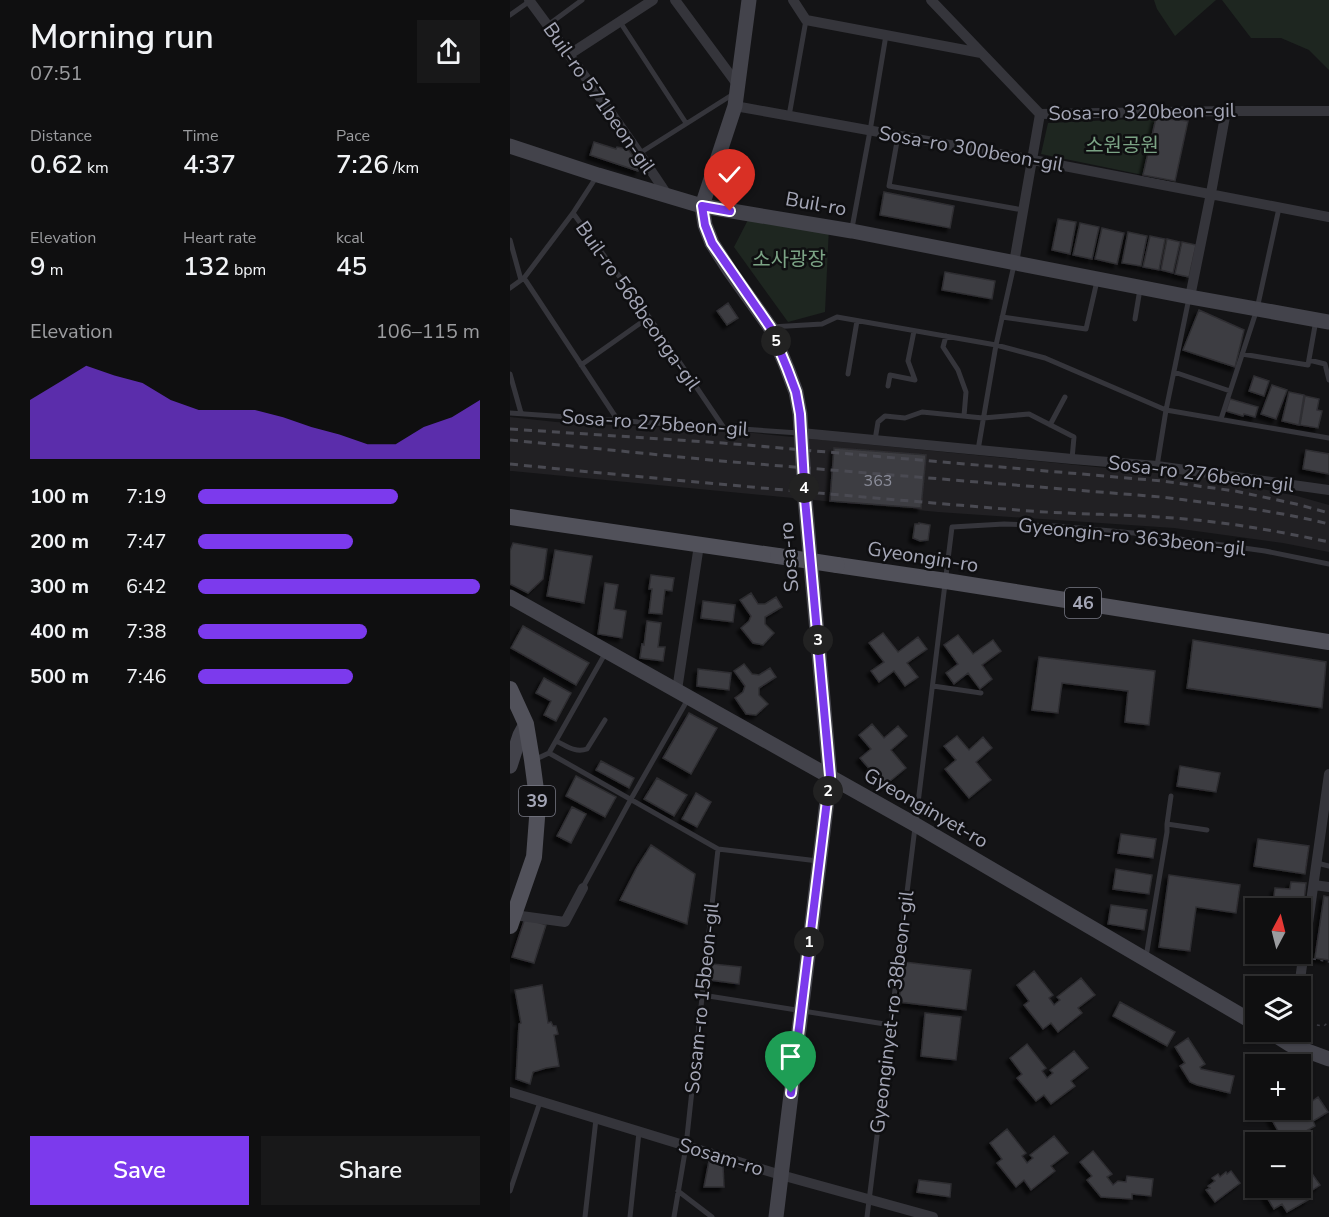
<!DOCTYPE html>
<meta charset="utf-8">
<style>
body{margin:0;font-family:"Nunito Sans","Noto Sans KR",sans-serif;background:#181819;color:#f1f3f6;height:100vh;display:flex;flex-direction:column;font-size:22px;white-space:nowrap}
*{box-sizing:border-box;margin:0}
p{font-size:20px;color:#9b9c9f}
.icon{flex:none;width:33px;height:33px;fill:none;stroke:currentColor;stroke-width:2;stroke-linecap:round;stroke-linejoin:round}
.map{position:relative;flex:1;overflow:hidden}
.details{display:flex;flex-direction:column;background:#0f0f10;width:510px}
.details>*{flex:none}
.needle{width:39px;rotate:7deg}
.buttons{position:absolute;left:735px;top:898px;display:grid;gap:12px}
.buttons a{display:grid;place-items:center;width:66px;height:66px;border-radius:0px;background:#0f0f10;box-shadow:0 2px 4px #0004,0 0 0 2px #2f2f30;font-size:30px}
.pin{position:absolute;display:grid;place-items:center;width:51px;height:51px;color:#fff;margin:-62px -26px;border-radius:50% 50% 50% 0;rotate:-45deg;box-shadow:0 0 6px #0007}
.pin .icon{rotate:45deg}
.km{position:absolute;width:30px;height:30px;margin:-15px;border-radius:50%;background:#222;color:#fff;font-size:16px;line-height:30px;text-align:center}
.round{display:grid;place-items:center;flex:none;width:63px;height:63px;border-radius:0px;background:#181819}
.summary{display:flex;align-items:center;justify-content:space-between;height:102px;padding:0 30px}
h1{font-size:33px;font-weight:600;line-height:45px}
.stats{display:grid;grid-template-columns:repeat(3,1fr);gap:9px;height:102px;padding:6px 30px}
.stats div{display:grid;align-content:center}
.stats b{font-size:26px;font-weight:600}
.stats small{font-size:16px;font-weight:400}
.stats p{font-size:16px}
.chart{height:168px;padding:12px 30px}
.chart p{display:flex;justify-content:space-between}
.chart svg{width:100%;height:108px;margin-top:6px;fill:#7c3aed;opacity:.7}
.cta{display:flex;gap:12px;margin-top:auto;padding:12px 30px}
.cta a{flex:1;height:69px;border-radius:0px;background:#7c3aed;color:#fff;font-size:24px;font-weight:600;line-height:69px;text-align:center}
.cta a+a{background:#181819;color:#f1f3f6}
ul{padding:0 30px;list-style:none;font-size:20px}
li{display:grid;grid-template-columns:96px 72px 1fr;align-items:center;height:45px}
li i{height:15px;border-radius:8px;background:#7c3aed}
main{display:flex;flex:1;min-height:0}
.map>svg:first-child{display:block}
.built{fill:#212023}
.green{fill:#1e2620}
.building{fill:#3e3e43;stroke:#2f2e32;stroke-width:1.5;filter:url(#shadow)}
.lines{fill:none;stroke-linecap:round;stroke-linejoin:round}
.path{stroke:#3b3b42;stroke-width:1.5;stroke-dasharray:3 4.5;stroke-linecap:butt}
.lane{stroke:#35353b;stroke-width:5}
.street{stroke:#35353b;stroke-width:10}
.secondary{stroke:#43434b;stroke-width:15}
.primary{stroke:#51515a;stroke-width:16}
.rail{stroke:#4a4a52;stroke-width:3;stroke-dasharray:8 6;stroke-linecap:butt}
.primary-bridge{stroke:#51515a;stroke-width:16}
.route-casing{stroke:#fff;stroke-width:12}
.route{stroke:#7c3aed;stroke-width:8}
.labels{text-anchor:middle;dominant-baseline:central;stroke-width:5;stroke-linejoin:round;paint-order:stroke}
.number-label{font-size:16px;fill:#8b8d9a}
.shield{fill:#0f0f11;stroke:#787985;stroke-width:1.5}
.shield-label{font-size:18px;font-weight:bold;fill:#a5a7b7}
.street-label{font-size:20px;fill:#a5a7b7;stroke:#0f0f11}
.park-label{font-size:20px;fill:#7ba385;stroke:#0f0f11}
</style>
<main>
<section class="details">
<div class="summary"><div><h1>Morning run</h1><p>07:51</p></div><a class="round"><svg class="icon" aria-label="share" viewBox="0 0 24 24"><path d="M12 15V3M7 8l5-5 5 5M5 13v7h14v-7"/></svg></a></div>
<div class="stats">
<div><p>Distance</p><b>0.62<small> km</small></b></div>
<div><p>Time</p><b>4:37</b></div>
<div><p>Pace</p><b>7:26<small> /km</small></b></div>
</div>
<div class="stats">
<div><p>Elevation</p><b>9<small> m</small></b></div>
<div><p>Heart rate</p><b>132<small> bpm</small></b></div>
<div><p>kcal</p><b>45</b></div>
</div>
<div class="chart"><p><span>Elevation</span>106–115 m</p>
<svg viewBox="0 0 160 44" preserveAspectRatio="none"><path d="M0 44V20L10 13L20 6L30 10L40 13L50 20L60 24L70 24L80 24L90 27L100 31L110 34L120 38L130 38L140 31L150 27L160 20V44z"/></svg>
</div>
<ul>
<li><b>100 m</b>7:19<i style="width:71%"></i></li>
<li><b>200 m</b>7:47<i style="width:55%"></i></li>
<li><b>300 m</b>6:42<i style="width:100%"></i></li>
<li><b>400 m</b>7:38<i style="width:60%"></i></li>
<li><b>500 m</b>7:46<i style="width:55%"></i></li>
</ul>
<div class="cta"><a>Save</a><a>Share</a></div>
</section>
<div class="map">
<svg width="819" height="1217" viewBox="0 0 819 1217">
<defs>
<filter id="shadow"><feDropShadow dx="-4" dy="4" stdDeviation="1.5" flood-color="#0009"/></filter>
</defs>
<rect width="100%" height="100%" fill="#141416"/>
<!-- built -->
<path class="built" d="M0 417 46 422 223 431 696 478 787 496 819 505V552L773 543 664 528 428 512 2 471H0Z"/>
<!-- green -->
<path class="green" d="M644 0H706L665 36 647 9Z
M712 0H819V70L799 50 771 38H741Z
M646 118 633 175 531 154 538 123Z
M241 214 319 227 315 312 278 322 224 247Z"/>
<!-- building -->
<path class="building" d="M646 118 678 121 665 181 633 175Z
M84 142 106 149 107 147 118 149 130 166 129 169 128 171 80 155Z
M374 192 444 206 440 228 370 215Z
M548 219 566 222 560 254 542 250Z
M570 223 589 227 582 259 563 255Z
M592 228 614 233 607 264 585 259Z
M618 232 637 236 631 266 612 263Z
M640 236 655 239 649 270 633 267Z
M657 239 670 242 663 273 651 270Z
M672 242 686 245 679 277 665 274Z
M435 272 485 281 482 299 432 290Z
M218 303 228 318 217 325 207 311Z
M689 310 734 330 725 367 673 350Z
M744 376 759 381 754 396 739 391Z
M762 385 777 390 766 419 751 414Z
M779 392 794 395 789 425 772 421Z
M795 396 809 399 807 410 812 411 808 428 790 425Z
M720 399 748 407 745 417 734 414 733 416 716 411Z
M324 448 416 455 411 508 320 501Z
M796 450 819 454V474L793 469Z
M409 523 420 525 418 540 410 541 403 538 405 524H409Z
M3 543 37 549 33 579 18 593 0 584V551Z
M45 550 82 556 74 603 37 596Z
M141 575 164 578 162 591 155 590 152 614 139 613 142 589H139Z
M95 583 108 585 104 609 116 611 112 638 88 634Z
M241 593 248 604H255L266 597 272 607 255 617V624L264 633 253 645 243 643 231 628 239 621 241 616 230 600Z
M193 601 225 605 223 622 191 618Z
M137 621 151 623 148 647H155L153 661 130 658 132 644 134 645Z
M13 626 79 663 66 685 1 648Z
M373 633 388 652 408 637 417 649 397 663 408 677 395 686 384 671 369 682 361 671 374 662 359 643Z
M448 635 463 654 483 640 491 651 472 665 482 679 470 689 458 673 444 684 436 673 448 664 434 645Z
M683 640 816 662 812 708 677 688Z
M529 657 645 671 639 725 615 722 618 691 552 683 548 713 522 710Z
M234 664 242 674 249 675 260 668 266 677 249 688V695L258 704 246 715 236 714 225 698 233 692 235 686 224 671Z
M188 669 221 673 219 690 187 686Z
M34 678 61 693 46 721 34 715 41 701 26 693Z
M179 713 207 728 181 774 153 758Z
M362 724 374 738 388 726 397 736 381 750 396 768 374 786 350 758 361 749 349 735Z
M447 736 459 750 473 737 482 748 466 762 481 780 459 798 435 769 446 760 434 746Z
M91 761 124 778 119 788 86 770Z
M670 766 710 773 706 792 667 786Z
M66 776 106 797 95 817 56 796Z
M147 778 177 795 164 816 134 799Z
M186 793 201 802 187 827 172 819Z
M62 807 76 814 61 843 47 836Z
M611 834 646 839 643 858 608 853Z
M748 839 799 846 795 874 744 866Z
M141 845 185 874 177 924 110 900 127 867Z
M606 869 642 875 639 894 603 889Z
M659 875 730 885 726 913 686 907 680 951 649 947Z
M781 882 796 883 792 918H790V909H778V907L763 905 765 888 780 889Z
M814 896 819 897V960L805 958Z
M601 905 637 910 634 930 598 924Z
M15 918 36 925 24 963 2 957Z
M394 962 461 970 456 1010 389 1002Z
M202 964 231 967 229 984 200 980Z
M524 971 543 995 539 998 544 1005 550 1000 547 997 571 978 585 995 568 1008 572 1013 548 1032 541 1023 533 1029 514 1005 519 1001 507 985Z
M32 985 38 1023 41 1022 43 1026H46L48 1034 44 1035 49 1066 36 1068 23 1072 20 1084 6 1079 9 1024 11 1023 5 990Z
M610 1002 665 1032 657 1046 603 1016Z
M415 1013 451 1017 446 1060 411 1056Z
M678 1038 695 1064 690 1067 691 1069 724 1076 720 1093 687 1085 680 1082 670 1066 675 1063 665 1047Z
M517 1044 536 1068 532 1071 537 1078 543 1073 540 1070 564 1051 578 1068 561 1081 565 1086 541 1104 534 1095 526 1101 507 1078 512 1074 500 1058Z
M808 1097 818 1112 803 1121 805 1126 784 1138 780 1131 771 1136 759 1115 765 1112 764 1110H782L777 1113 782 1120 791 1115 788 1110H790Z
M497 1129 516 1153 512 1156 517 1163 523 1158 520 1155 544 1136 558 1153 541 1166 545 1171 521 1190 514 1180 506 1187 487 1163 492 1159 480 1143Z
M583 1151 602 1174 597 1177 603 1185 608 1181 616 1182 617 1176 643 1179 641 1196 622 1194V1199L591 1197 577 1180 582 1176 570 1162Z
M199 1161 213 1165 214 1187H194Z
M721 1171 730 1183 705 1202 696 1190 700 1188 698 1186 705 1181 702 1178 708 1174 710 1177 716 1172 717 1174Z
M800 1171 810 1185 795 1195 798 1200 777 1212 772 1204 764 1209 751 1188H771L774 1193 783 1188H790V1177Z
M409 1180 441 1184 440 1197 407 1192Z"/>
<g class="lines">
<!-- path -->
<path class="path" d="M803 959 819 962
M800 986C801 999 798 1012 800 1024L814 1026 819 1021"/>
<!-- lane -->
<path class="lane" d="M0 15 20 1
M110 22 176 123
M38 25 72 0
M279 116 296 20
M388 136 379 186 513 210
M130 153 225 93
M63 213 139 317 214 428
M342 228 360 131 376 35
M0 240 11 280
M14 278 107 419
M0 288 14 278 63 213 87 176
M492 317 576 329 587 281
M625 319 630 289
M261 327 312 324 327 317 486 345 535 358 656 410 819 438
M436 336 433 347 448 370 456 392 454 416
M732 354 798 365 806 320
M799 360 815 364 819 380
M71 365 139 317
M664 372 720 391
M0 374 11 413
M338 374 347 321
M378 386 380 375 405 380 398 361 404 331
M0 413 289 433
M711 419 747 309 769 208
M540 425 555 397
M365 440 368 422 375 416 395 418 412 412 473 418 519 414 564 437 562 459
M468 450 486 345 504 265
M647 466 656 410 679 298
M423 686 471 693
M46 741C57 746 65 753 77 749L95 720
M39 753 96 652
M24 760 39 753 208 849 308 861
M657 824 697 830
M807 863 819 866
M73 887 121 799 178 699
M636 957 657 832V824L661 796
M192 995 381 1025
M0 1191 30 1102
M168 1191 202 1217
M75 1217 86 1119
M120 1217 129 1132
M164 1217 176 1146 208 849
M357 1217 442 527 494 524 547 526 634 534 755 551 819 564"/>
<!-- street -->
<path class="street" d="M19 0C67 65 114 129 158 196
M165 0 227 84
M283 0 296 20 471 53
M421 0 530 114 716 111H819
M60 54 143 0
M225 106 523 160 819 217
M504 263 530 114
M680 297 701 193 716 111
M291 433 562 459 647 466 819 490
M167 690 189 545
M804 885 819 887
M4 915 55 922 73 888
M789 987 819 774
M0 1092 271 1175 423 1217"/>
<!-- secondary -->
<path class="secondary" d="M239 0 225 106 192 206 195 225 202 243 220 271 260 327 277 368 286 392 290 414 295 499 320 776 266 1217
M0 146 88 175 192 206 342 231 680 297 819 322
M0 597 406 825 746 1024
M0 766 10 735 16 724
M760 1032 781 1045 819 1059"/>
<!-- primary -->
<path class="primary" d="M0 517 268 556
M327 565 436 581 819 642
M0 689 16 724 22 760 28 805 24 857 0 926"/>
<!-- rail -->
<path class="rail" d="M0 429 213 443 652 481 725 491 786 504 819 513
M0 440 211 461 651 497C707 504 763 510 819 524
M0 464C169 481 338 496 507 510 554 514 601 514 648 517 705 520 763 530 819 542"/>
<!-- primary-bridge -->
<path class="primary-bridge" d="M268 556 327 565"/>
</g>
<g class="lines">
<!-- route casing -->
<g class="route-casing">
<path id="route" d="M220 211 192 206 195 225 202 243 260 327 277 368 286 392 290 414 295 499 320 776 281 1093"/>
</g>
<!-- route -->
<use href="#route" class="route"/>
</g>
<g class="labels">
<!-- number labels -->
<g class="number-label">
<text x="368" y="481">363</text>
</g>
<!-- shield labels -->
<g class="shield">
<rect x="555" y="588" width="36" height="30" rx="4.5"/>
<rect x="9" y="786" width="36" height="30" rx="4.5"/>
</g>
<g class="shield-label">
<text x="573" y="603">46</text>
<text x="27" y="801">39</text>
</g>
<!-- street labels -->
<g class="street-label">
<text transform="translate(89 98) rotate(55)">Buil-ro 571beon-gil</text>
<text transform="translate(632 112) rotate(-1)">Sosa-ro 320beon-gil</text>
<text transform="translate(461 149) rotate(10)">Sosa-ro 300beon-gil</text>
<text transform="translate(306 204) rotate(10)">Buil-ro</text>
<text transform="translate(128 306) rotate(55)">Buil-ro 568beonga-gil</text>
<text transform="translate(145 423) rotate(4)">Sosa-ro 275beon-gil</text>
<text transform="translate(691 474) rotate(7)">Sosa-ro 276beon-gil</text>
<text transform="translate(622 537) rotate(6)">Gyeongin-ro 363beon-gil</text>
<text transform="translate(279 557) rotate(-95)">Sosa-ro</text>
<text transform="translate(413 557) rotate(9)">Gyeongin-ro</text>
<text transform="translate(416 808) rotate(30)">Gyeonginyet-ro</text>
<text transform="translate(192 998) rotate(-84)">Sosam-ro 15beon-gil</text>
<text transform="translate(382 1012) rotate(-83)">Gyeonginyet-ro 38beon-gil</text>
<text transform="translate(211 1157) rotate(17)">Sosam-ro</text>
</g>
<!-- park labels -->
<g class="park-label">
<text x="612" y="145">소원공원</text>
<text x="279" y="259">소사광장</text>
</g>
</g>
</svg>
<div class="buttons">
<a><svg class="needle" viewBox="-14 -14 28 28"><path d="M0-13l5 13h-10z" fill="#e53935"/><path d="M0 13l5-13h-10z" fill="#9b9c9f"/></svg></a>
<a><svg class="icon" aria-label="layers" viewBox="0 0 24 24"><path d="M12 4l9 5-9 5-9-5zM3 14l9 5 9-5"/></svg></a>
<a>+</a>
<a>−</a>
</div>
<div class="pin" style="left:281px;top:1093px;background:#1e9e55"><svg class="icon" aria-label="arrive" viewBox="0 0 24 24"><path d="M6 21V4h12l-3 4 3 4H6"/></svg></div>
<div class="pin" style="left:220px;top:211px;background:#d93025"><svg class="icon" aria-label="check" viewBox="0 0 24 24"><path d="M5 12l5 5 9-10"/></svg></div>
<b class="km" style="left:299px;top:942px">1</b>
<b class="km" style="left:318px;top:791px">2</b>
<b class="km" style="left:308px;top:640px">3</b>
<b class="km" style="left:294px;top:488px">4</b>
<b class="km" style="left:266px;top:341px">5</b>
</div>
</main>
